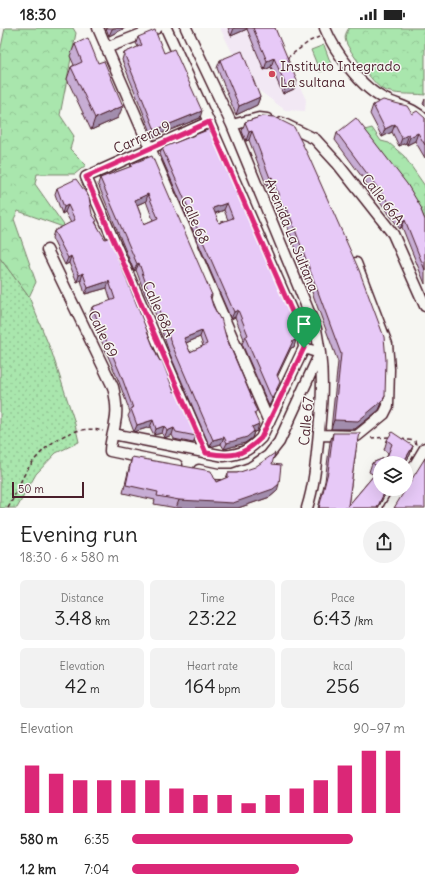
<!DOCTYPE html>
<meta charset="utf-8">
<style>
body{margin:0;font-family:Delius,sans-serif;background:#f2f2f2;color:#222;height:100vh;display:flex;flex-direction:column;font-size:15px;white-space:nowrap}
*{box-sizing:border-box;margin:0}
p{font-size:13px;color:#767676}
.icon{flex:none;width:22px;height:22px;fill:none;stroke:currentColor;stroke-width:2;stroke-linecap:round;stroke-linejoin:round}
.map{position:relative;height:480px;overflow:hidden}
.side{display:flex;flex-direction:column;background:#fff;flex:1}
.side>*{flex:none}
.controls{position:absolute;left:373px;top:428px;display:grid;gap:8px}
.controls a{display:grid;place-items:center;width:40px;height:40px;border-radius:50%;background:#fff;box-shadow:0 4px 16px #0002;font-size:20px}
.scale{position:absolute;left:12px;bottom:10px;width:72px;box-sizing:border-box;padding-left:4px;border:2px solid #4a1f2b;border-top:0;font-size:11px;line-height:14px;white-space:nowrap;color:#4a1f2b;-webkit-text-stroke:3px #f6f6f2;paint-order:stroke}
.pin{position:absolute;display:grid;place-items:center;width:34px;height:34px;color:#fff;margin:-41px -17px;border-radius:50% 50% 50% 0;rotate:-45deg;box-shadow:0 0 4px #0007}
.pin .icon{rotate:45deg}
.round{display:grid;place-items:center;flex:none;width:42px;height:42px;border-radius:21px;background:#f2f2f2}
.head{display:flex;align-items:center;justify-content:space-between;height:68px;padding:0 20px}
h1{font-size:22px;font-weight:600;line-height:30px}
.metrics{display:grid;grid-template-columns:repeat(3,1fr);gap:6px;height:68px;padding:4px 20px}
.metrics div{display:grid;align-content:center;border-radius:6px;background:#f2f2f2;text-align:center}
.metrics b{font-size:20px;font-weight:600}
.metrics small{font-size:11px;font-weight:400}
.metrics p{font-size:11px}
.chart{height:112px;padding:8px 20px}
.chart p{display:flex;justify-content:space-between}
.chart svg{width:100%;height:72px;margin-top:4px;stroke:#db2777;stroke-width:6}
ul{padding:0 20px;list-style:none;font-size:13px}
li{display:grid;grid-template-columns:64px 48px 1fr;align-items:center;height:30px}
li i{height:10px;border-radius:5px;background:#db2777}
.status{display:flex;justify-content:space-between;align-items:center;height:28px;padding:0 20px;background:#fff;direction:ltr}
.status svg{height:11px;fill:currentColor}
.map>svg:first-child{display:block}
.built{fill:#f2e8f4}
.grass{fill:url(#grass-dots);stroke:#7a826c}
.forest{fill:url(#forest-crowns);stroke:#7a826c}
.park{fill:#a9e6ad;stroke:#7a826c}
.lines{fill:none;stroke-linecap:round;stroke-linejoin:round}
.minor-casing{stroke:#4a1f2b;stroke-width:13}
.path{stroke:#4a1f2b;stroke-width:1.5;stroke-dasharray:4 3;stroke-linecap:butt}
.minor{stroke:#f6f6f2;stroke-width:10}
.wall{fill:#c7add4;stroke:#4a1f2b;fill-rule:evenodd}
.shaded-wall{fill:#a28dad;stroke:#4a1f2b}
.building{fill:#e7c9f7;stroke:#4a1f2b;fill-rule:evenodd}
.route-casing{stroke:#fff;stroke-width:8}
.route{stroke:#db2777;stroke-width:5}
.poi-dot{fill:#d1495b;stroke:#f6f6f2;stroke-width:1.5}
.labels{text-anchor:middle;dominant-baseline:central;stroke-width:3;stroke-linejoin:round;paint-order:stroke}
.poi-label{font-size:14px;fill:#4a1f2b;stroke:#f6f6f2;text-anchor:start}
.street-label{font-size:14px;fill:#4a1f2b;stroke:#f6f6f2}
</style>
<div class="status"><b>18:30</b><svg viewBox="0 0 49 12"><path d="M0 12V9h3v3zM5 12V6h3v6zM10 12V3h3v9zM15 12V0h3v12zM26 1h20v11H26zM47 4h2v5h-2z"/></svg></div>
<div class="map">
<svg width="425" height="480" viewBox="0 0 425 480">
<defs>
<pattern id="grass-dots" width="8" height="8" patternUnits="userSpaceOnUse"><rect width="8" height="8" fill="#a9e6ad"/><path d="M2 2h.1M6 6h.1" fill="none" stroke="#93c595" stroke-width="1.8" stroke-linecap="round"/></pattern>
<pattern id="forest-crowns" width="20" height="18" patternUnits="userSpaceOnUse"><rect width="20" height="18" fill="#a9e6ad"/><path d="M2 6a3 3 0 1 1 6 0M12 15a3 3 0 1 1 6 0" fill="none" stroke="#93c595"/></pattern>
</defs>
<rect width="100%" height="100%" fill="#f6f6f2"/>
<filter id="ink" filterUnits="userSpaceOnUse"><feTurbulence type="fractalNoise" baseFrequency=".025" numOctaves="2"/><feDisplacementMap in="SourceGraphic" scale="8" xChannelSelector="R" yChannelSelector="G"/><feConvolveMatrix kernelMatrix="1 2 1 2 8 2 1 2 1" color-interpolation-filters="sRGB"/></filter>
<g filter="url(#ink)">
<!-- built -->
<path class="built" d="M220 0H273L306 72 305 83 285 82 257 61 242 31 233 26Z"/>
<!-- grass -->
<path class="grass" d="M0 230 29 269 52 325 74 392 79 414 56 425 36 446 17 480H0Z"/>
<!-- forest -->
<path class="forest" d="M5 0H73L76 5 60 87 74 108 70 121 86 137 75 146H37L35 156 66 200 18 183 14 191 36 254 29 269 0 230V24Z
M349 0H425V67C410 65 396 68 382 61 374 56 349 23 346 14 344 9 346 4 349 0Z
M372 100 381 113 389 115 404 128 425 158V191L394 143 361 103Z"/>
<!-- park -->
<path class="park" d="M324 17 332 39 320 44 311 22Z"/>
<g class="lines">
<!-- minor casing -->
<g class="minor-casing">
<path id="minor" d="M98 0 269 394
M186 0 232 97 316 301 320 325 279 414 268 428 250 440 233 446H218L199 442
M325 0C334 23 362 61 385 71 399 78 414 80 425 92
M106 20 157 0
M282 95 315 111 337 135 393 206 425 278
M232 97 259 90 267 91
M47 222 113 359C116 371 118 382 115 395 114 404 110 413 110 423L177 437
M304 320 320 325C324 355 321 383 318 414 316 436 314 458 307 480
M113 406 224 428C242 426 248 423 261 410L304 320 303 309 209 94 166 0
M319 407 357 408 384 386 388 378 389 341 387 316 356 235
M206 425 86 149 209 94
M406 452 425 420
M389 480 400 461"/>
</g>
<!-- path -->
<path class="path" d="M287 30 310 13 319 9
M371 410 391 409
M401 411 415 413 416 417
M8 480C14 470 18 459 23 449 38 421 70 394 103 403"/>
<!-- minor -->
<use href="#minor" class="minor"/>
</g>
<!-- wall -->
<path class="wall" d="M106 0H125L109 8Z
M228 0H275L294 61 283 66 271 39 264 42 247 1 231 8Z
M138 9 164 25 200 90 153 109 122 32 124 25 138 19 136 15Z
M75 16 118 90 91 102 67 51 71 39 74 37 70 28Z
M220 32 260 69 257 77 236 87 217 40Z
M425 71V78L423 76Z
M373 77 412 86 425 90V130L415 113 407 117 406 115 399 118 392 104 382 109 370 86Z
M263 88 385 368 379 382 355 401H331L338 334 284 189 281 190 269 158 267 159 249 112 246 113 242 103 245 94Z
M210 101 296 298 295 300 296 310 294 319 291 320 277 348V361L269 378 242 316 244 311 235 289 231 291 160 126 162 120ZM224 182 228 192 219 195 215 186Z
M337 105 422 181 421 183 425 192V256L402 199 400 201 335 112Z
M131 136 212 267 211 271 254 375V377L257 403 254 404 252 410 245 415 224 421 221 416 210 419 169 324 157 289 145 266 136 242 134 243 98 156 100 150 130 139ZM146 173 153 192 144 196 137 177ZM200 309 203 318 190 324 186 315Z
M57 160 92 186 157 328 196 408 193 415 174 411 172 407 164 410 162 405 154 407 150 399 134 404 128 388 130 384 119 354 90 286 92 279 111 273 107 260 85 266 81 252 77 254 69 235 65 237 52 210 54 203 71 195 65 184 62 186 55 166Z
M333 405 356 422 348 478 374 447 369 444 372 435 387 429 388 425 384 422 387 412 413 418 410 427 383 470 378 480H318L325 453 330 414Z
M132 429 216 454 226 450 228 445H237L272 436 277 463 270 469 238 480H176L154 476 155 472 123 465 130 436Z"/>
<!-- shaded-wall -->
<path class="shaded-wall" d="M114 0H125L109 8 112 1Z
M234 0H247V1L231 8Z
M274 30 271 39 264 42 267 33Z
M297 53 294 61 283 66 286 58Z
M260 69 257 77 236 87 239 78Z
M123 78 118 90 91 102 95 90Z
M202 83 200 90 153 109 155 102Z
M395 96 392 104 382 109 385 101Z
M252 103 249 112 246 113 249 104Z
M418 105 415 113 407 117 410 109Z
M409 106 406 115 399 118 402 110Z
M272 149 269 158 267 159 270 150Z
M148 166 146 173 132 179 135 172Z
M227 175 224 182 210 187 213 180Z
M68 177 65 184 62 186 64 179Z
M287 180 284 189 281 190 284 182Z
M405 192 402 199 400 201 403 194Z
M71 228 69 235 65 237 68 230Z
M139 235 136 242 134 243 137 236Z
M83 245 81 252 77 254 79 247Z
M109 253 107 260 85 266 88 260Z
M238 282 235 289 231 291 234 284Z
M202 303 200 309 181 317 184 310Z
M297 304 294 313 296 312 294 319 291 320 275 354 277 347Z
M385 368 379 382 355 401H331L334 392Z
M153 392 150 399 134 404 137 397Z
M259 396 257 403 254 404 252 410 245 415 224 421 227 415 252 399Z
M164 398 162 405 154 407 156 401Z
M174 400 172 407 164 410 167 403Z
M224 409 221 416 210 419 213 412Z
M413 418 410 427 405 435H403Z
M279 456 277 463 270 469 238 480H176L179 472Z
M386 461H389L383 470 378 480H377Z"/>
<!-- building -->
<path class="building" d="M253 0H275L297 53 286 58 274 30 267 33Z
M155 2 164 25 174 21 202 83 155 102 124 25 142 17 138 9Z
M88 10 98 35 104 33 123 78 95 90 71 39 82 34 75 16Z
M242 23 260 69 239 78 220 32Z
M383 72 407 78 412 86 417 83 425 90V117L418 105 410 109 409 106 402 110 395 96 385 101 373 77Z
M263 88 274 89 294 99 308 127 359 242 384 309 386 332 385 368 382 373 358 393 334 392 341 326 287 180 284 182 272 149 270 150 252 103 249 104 245 94Z
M356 90 407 156 422 181 421 182 425 192V242L405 192 403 194 337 105Z
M210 101 296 298H294L297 304 295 309 296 312 293 313 277 347 280 354 272 371 245 309 248 307 238 282 234 284 162 120ZM227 175 233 190 219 195 213 180Z
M152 128 212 267 210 268 213 278 220 291 221 290 226 309 254 375H253L257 383 254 385 259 396 252 399 254 403 247 409 227 415 224 409 213 412 172 317 159 282 147 259 139 235 137 236 100 150 132 138 131 136ZM148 166 158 190 144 196 135 172ZM202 303 207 316 190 324 184 310Z
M76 151 89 169 92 186 97 193 95 194 105 211 110 209 157 328 160 333 162 332 174 364 177 363 196 408 176 404 174 400 167 403 164 398 156 401 153 392 137 397 131 381 133 380 121 347 92 279 115 271 109 253 88 260 83 245 79 247 71 228 68 230 54 203 75 192 68 177 64 179 57 160Z
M392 404 413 418 403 435H380V461H386L377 480H319L328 444 333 405H360L358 415H357L348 478 380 440 372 435 387 429 392 416 387 412Z
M275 425 272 436 281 437 279 456 273 461 233 475 179 472 157 468 158 464 126 457 132 429 211 443 216 454 228 449V445H237L255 439Z
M425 430V480H394Z"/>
</g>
<g class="lines" filter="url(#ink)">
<!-- route casing -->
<g class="route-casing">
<path id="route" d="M209 94 303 309 304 320 261 410C242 429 231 429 206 425L86 149Z"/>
</g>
<!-- route -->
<use href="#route" class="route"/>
</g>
<!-- markers -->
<circle class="poi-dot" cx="272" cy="46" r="4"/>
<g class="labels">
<!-- poi labels -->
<g class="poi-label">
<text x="280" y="38">Instituto Integrado<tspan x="280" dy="16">La sultana</tspan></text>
</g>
<!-- street labels -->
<g class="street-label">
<text transform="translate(142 109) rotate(-24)">Carrera 9</text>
<text transform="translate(383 171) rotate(52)">Calle 66A</text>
<text transform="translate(195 192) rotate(66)">Calle 68</text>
<text transform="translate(292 207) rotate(68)">Avenida La Sultana</text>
<text transform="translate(159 281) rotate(66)">Calle 68A</text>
<text transform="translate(103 306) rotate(64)">Calle 69</text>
<text transform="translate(306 393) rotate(-85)">Calle 67</text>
</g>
</g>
</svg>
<div class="controls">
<a><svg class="icon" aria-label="layers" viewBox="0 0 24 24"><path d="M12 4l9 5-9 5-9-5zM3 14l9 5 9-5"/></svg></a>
</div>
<div class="scale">50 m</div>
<div class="pin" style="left:304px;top:320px;background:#1e9e55"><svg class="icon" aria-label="arrive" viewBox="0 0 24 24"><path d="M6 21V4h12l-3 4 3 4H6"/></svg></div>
</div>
<section class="side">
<div class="head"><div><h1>Evening run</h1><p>18:30 · 6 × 580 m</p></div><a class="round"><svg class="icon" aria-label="share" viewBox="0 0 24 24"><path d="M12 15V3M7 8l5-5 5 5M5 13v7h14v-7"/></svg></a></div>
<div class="metrics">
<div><p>Distance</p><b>3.48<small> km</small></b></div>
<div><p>Time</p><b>23:22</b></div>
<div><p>Pace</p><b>6:43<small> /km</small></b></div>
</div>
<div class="metrics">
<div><p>Elevation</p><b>42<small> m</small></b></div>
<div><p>Heart rate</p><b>164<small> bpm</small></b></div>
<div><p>kcal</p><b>256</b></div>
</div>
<div class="chart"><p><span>Elevation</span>90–97 m</p>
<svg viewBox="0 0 160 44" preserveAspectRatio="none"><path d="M5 44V15M15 44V20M25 44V24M35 44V24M45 44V24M55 44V24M65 44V29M75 44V33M85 44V33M95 44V38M105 44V33M115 44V29M125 44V24M135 44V15M145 44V6M155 44V6"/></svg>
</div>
<ul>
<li><b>580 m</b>6:35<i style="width:81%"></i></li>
<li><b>1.2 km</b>7:04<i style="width:61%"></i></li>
</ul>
</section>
